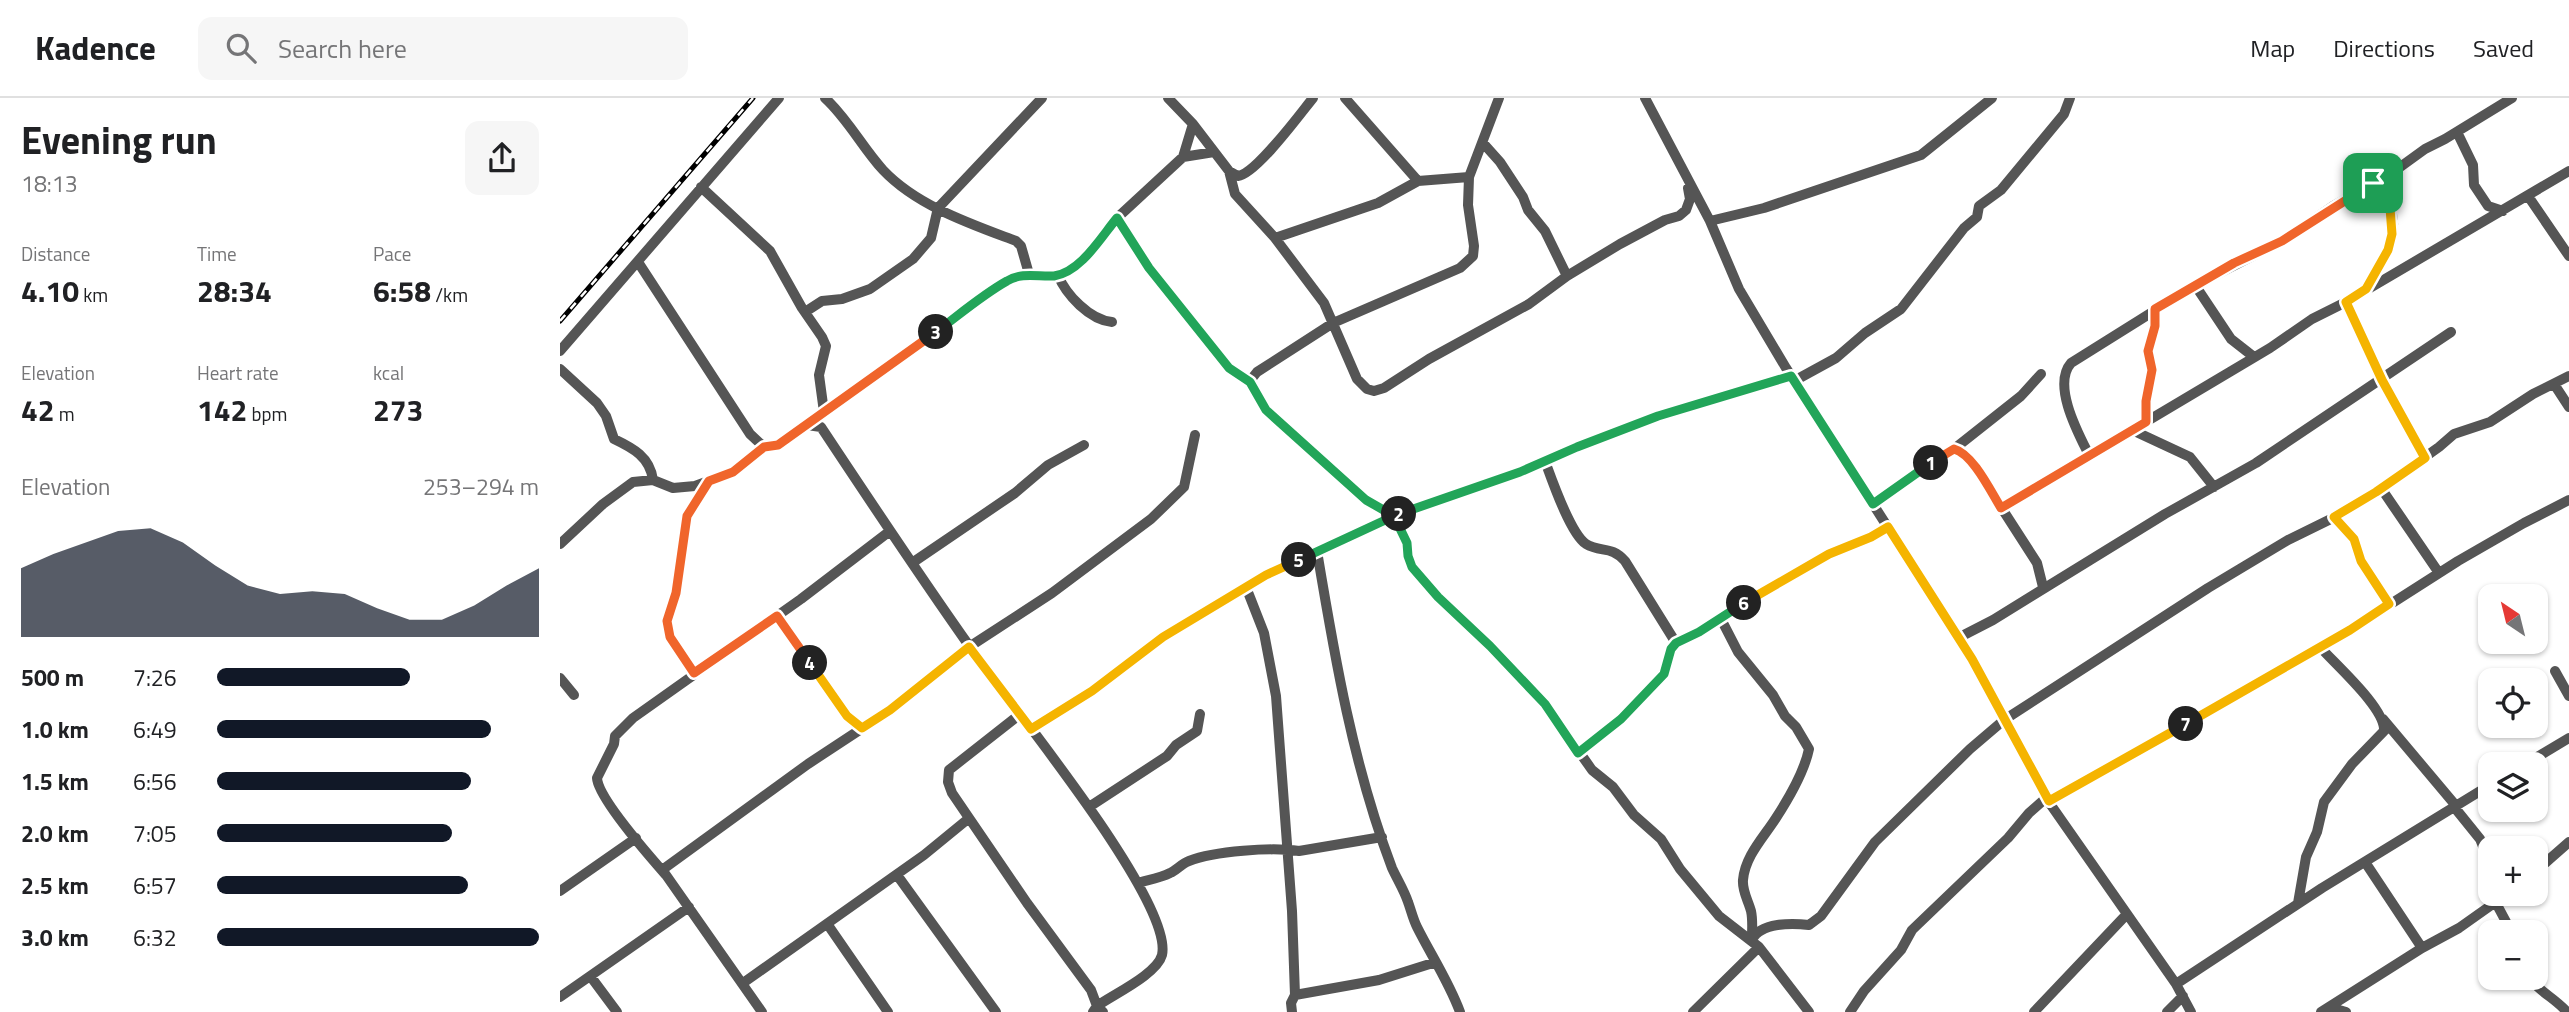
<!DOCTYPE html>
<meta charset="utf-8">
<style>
body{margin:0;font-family:"Titillium Web",sans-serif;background:#f6f6f6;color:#202124;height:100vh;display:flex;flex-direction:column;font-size:26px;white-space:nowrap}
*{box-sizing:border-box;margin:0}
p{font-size:23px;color:#757577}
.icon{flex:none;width:38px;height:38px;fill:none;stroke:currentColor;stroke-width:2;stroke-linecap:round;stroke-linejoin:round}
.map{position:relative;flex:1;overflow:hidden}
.drawer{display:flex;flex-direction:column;background:#fff;width:560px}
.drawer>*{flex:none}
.needle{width:46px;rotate:325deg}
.controls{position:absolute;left:1918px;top:486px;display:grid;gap:14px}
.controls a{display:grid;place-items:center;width:70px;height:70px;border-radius:14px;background:#fff;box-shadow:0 2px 5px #0004;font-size:35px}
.pin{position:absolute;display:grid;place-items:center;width:60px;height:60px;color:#fff;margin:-30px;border-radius:14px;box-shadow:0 4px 10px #0006}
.km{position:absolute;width:35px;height:35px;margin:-18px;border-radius:50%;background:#222;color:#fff;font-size:19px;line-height:35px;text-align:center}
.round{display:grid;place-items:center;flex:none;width:74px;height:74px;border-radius:14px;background:#f6f6f6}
.overview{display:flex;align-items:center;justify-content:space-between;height:119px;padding:0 21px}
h1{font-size:38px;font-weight:700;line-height:52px}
.figures{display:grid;grid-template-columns:repeat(3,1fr);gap:10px;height:119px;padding:7px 21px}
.figures div{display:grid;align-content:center}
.figures b{font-size:30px;font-weight:700}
.figures small{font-size:19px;font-weight:400}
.figures p{font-size:19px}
.chart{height:196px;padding:14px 21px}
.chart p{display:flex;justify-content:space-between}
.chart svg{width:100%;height:126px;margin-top:7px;fill:#111827;opacity:.7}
ul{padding:0 21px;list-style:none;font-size:23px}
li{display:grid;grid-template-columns:112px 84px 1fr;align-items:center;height:52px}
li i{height:18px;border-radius:9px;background:#111827}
header{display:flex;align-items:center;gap:42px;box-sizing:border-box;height:98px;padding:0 35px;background:#fff;border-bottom:2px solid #e0e0e0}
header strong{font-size:33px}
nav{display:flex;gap:38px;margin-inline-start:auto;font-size:24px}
.search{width:490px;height:63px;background:#f6f6f6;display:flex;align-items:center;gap:18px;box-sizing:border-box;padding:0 24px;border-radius:14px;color:#757577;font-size:26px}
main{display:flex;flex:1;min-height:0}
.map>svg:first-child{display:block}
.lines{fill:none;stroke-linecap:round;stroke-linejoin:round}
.minor{stroke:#555;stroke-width:10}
.rail-casing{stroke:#000;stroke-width:5}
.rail{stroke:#fff;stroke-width:2.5;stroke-dasharray:8;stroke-linecap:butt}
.split-1-casing{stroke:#fff;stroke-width:14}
.split-2-casing{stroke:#fff;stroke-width:14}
.split-3-casing{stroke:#fff;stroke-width:14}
.split-4-casing{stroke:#fff;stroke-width:14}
.split-5-casing{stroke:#fff;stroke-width:14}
.split-6-casing{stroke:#fff;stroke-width:14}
.split-7-casing{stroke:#fff;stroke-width:14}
.split-8-casing{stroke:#fff;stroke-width:14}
.split-1{stroke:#f0652b;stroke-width:9}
.split-2{stroke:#22a559;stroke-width:9}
.split-3{stroke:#22a559;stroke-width:9}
.split-4{stroke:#f0652b;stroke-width:9}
.split-5{stroke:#f5b400;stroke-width:9}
.split-6{stroke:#22a559;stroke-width:9}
.split-7{stroke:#f5b400;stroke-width:9}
.split-8{stroke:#f5b400;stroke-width:9}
</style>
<header>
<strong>Kadence</strong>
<div class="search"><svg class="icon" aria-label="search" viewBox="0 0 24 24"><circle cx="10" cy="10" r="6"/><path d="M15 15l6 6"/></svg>Search here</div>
<nav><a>Map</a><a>Directions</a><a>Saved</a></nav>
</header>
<main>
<section class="drawer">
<div class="overview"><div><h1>Evening run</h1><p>18:13</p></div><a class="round"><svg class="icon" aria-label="share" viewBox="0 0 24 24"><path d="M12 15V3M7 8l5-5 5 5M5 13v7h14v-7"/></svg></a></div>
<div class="figures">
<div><p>Distance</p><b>4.10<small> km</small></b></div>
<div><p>Time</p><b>28:34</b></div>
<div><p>Pace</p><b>6:58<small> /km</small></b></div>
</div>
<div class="figures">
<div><p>Elevation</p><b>42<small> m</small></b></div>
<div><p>Heart rate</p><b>142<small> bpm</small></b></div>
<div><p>kcal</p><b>273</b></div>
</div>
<div class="chart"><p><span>Elevation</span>253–294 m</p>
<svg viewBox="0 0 160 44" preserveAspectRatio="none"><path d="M0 44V20L10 15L20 11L30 7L40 6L50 11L60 19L70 26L80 29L90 28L100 29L110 34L120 38L130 38L140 33L150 26L160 20V44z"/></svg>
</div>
<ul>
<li><b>500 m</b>7:26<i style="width:60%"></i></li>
<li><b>1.0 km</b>6:49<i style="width:85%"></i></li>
<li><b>1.5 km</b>6:56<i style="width:79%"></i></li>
<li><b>2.0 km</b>7:05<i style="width:73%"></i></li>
<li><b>2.5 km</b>6:57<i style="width:78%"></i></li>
<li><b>3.0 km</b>6:32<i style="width:100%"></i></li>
</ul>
</section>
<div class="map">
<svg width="2009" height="914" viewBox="0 0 2009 914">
<rect width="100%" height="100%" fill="#fff"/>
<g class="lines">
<!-- minor -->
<path class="minor" d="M265 0C288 21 302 49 323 72 357 108 411 126 456 143L461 148 469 176
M608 0 633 26 669 73 678 78C696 76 740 16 753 0
M785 0 858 83 909 79
M939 0 909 79 908 107 914 148 913 158 900 170 773 225 697 274 689 284 706 312 723 328 806 402 834 418 847 445 848 458 852 469 878 499 930 548 985 605 1032 672 1053 689 1074 717 1101 741 1120 771 1159 818 1199 849 1249 914
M1085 0 1150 123 1179 191 1226 270 1412 561 1486 700 1616 886 1631 914
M1897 34 1913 67 1914 87 1928 108 1943 113
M923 45 940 64 963 99 968 112 985 133 1007 178
M623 59 633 26
M669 73 675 96 715 140 764 205 797 281 807 291 814 293 824 290 869 261 969 206 1007 178 1060 146 1105 122 1119 118 1126 112 1130 101 1128 90
M141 89 210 153 242 210 262 239 266 248 259 277 264 314
M1968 98 2009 158
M557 120 589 170 669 270 689 284
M1150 123 1204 110 1361 57 1432 0
M715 140 818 105 858 83
M78 164 190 336 204 349 218 347 247 327 261 329C310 403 359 477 410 549 446 601 614 803 602 857 597 876 554 896 537 908L543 914
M498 177C506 197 530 222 552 224
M1635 187 1671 241 1694 259
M1806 191C1818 167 1843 137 1829 108 1825 100 1818 93 1813 85
M1786 204 1822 282 1865 360
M245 214 262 203 282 201 310 191 353 161 371 140 378 110 482 0
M0 253 219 0
M0 271 37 305 46 318 54 341C73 350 90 359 93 382
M1234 283 1276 260 1305 235 1341 211 1404 130 1417 119 1419 108 1441 92 1504 16 1510 0
M1994 286 2009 309
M1586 324V303L1592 272 1588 253 1595 228V211
M247 327 449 181 469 176 493 178 506 175 519 165 557 120 623 59 654 54
M1572 332 1630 359 1654 389
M1394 351 1461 298 1481 276
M1529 357C1518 335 1492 287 1511 265L1634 188 1722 143 1773 108 1836 72 1865 51 1885 41 1952 0
M985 363C992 382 1010 435 1026 446 1041 455 1051 447 1065 463L1116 545
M1821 390 1879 475
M1313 406 1385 356 1394 351 1401 353 1412 364 1477 465 1483 489
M1441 410 1710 250 1752 221 1786 204 2009 73
M1774 419 1794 441 1801 463 1829 506
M0 446 43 406 73 384 93 382 113 390 135 388 173 374 204 349
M757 453C775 561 793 667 832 770 837 781 844 792 848 804 851 812 853 821 857 829 871 857 889 884 900 914
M352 465 455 395 488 367 524 347
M686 489 704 535 716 598 732 813 735 897
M217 518 287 618 302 630
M1161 521 1178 554 1213 597 1225 618 1236 629 1249 651C1244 675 1229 700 1216 720 1204 739 1185 758 1183 782 1182 793 1188 802 1191 813 1193 822 1192 831 1192 840
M1398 540 1433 522 1605 416 1696 365 1891 234
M1995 573 2009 598
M134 575 110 539 107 523 116 495 127 418 149 383
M0 580 14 597
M459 617 389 672 388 684 392 695 467 805 531 892 537 908 533 914
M1823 621 1897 709
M471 631 532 593 603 539 707 477 757 453 834 418 960 374 1017 349 1098 318 1231 278
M1018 655 1061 620 1104 576 1111 551 1116 545 1139 534 1269 455 1311 439 1328 429
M1964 667 2009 640
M1489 703 1790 532 1898 463 1964 425 2009 402
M529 709 607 658 616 647 637 633 640 616
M1895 710 1920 741 1930 766
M1805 764 1862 850
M102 772 248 666 330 612 409 549 492 495 591 421 624 389 635 337
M1976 773 2009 744
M337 777 436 914
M578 785C588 782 600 780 610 775 617 772 621 766 629 763 654 753 712 749 739 753L822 739
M0 793 76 740
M1738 805 1746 759 1757 734 1764 704 1792 666 1824 633C1826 611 1776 567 1760 549
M1936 805 1952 835
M268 827 328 914
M1192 842C1200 824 1233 825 1249 827L1261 818 1315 744 1410 651 1444 622 1648 490 1728 442 1781 416 1816 394 1879 349 1894 336 1930 324 1973 296 2009 278
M31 879 57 914
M1969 880C1980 894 1996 901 2007 914
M183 885 364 757 408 721
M1616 886 1762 790 1930 687
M0 899 129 809
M1769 909 1786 914
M202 914 106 777C91 760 38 700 37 680L54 646 55 638 73 620 241 501 330 433
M732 914 731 905 735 897 819 882 876 864
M1133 914 1199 849
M1290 914 1304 893 1341 852 1352 832 1448 740 1469 715 1486 700
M1474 914 1567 816
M1607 914 1623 898
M1761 914 1862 850 1899 830 1947 796"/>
<!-- rail casing -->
<g class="rail-casing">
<path id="rail" d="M0 223 193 0"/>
</g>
<!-- rail -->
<use href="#rail" class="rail"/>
</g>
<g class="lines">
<!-- split-1 casing -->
<g class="split-1-casing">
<path id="split-1" d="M1371 365 1394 351C1413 356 1431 394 1441 410L1586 324V303L1592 272 1588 253 1595 228V211L1674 165 1722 143 1813 85"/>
</g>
<!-- split-2 casing -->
<g class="split-2-casing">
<path id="split-2" d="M839 416 960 374 1017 349 1098 318 1231 278 1313 406 1371 365"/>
</g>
<!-- split-3 casing -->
<g class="split-3-casing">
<path id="split-3" d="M376 234C399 217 422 197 447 183 462 174 478 179 494 178 521 174 541 139 557 120L589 170 669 270 690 284 706 312 806 402 834 418 839 416"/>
</g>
<!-- split-4 casing -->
<g class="split-4-casing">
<path id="split-4" d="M250 565 217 518 134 575 110 539 107 523 116 495 127 418 149 383 173 374 204 349 218 347 376 234"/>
</g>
<!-- split-5 casing -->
<g class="split-5-casing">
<path id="split-5" d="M250 565 287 618 302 630 330 612 409 549 471 631 532 593 603 539 706 477 739 462"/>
</g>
<!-- split-6 casing -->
<g class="split-6-casing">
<path id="split-6" d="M739 462 834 418 847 445 848 458 852 469 878 499 930 548 985 606 1018 655 1061 621 1104 576 1111 551 1116 545 1139 534 1184 505"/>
</g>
<!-- split-7 casing -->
<g class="split-7-casing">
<path id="split-7" d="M1184 505 1269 456 1311 439 1328 429 1412 561 1489 703 1626 626"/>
</g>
<!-- split-8 casing -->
<g class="split-8-casing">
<path id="split-8" d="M1626 626 1790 532 1829 506 1801 463 1794 441 1774 419 1816 394 1865 360 1822 282 1786 204 1806 191 1828 152 1832 136 1830 110 1813 85"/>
</g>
<!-- split-1 -->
<use href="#split-1" class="split-1"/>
<!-- split-2 -->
<use href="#split-2" class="split-2"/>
<!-- split-3 -->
<use href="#split-3" class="split-3"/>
<!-- split-4 -->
<use href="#split-4" class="split-4"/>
<!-- split-5 -->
<use href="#split-5" class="split-5"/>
<!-- split-6 -->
<use href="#split-6" class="split-6"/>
<!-- split-7 -->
<use href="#split-7" class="split-7"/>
<!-- split-8 -->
<use href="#split-8" class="split-8"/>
</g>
</svg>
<div class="controls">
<a><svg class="needle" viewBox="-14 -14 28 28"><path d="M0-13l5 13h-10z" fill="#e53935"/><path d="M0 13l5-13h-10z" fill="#757577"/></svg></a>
<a><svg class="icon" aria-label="locate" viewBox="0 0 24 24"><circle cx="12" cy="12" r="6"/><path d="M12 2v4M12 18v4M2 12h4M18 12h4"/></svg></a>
<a><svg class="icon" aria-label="layers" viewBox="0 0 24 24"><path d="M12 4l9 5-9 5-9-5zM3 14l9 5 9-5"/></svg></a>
<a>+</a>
<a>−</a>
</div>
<div class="pin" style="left:1813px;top:85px;background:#1e9e55"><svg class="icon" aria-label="arrive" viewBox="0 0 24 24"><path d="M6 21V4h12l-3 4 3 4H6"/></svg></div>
<b class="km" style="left:1371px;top:365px">1</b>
<b class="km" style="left:839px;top:416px">2</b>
<b class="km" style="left:376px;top:234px">3</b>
<b class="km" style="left:250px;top:565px">4</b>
<b class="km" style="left:739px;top:462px">5</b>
<b class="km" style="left:1184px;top:505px">6</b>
<b class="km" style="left:1626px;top:626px">7</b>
</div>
</main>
